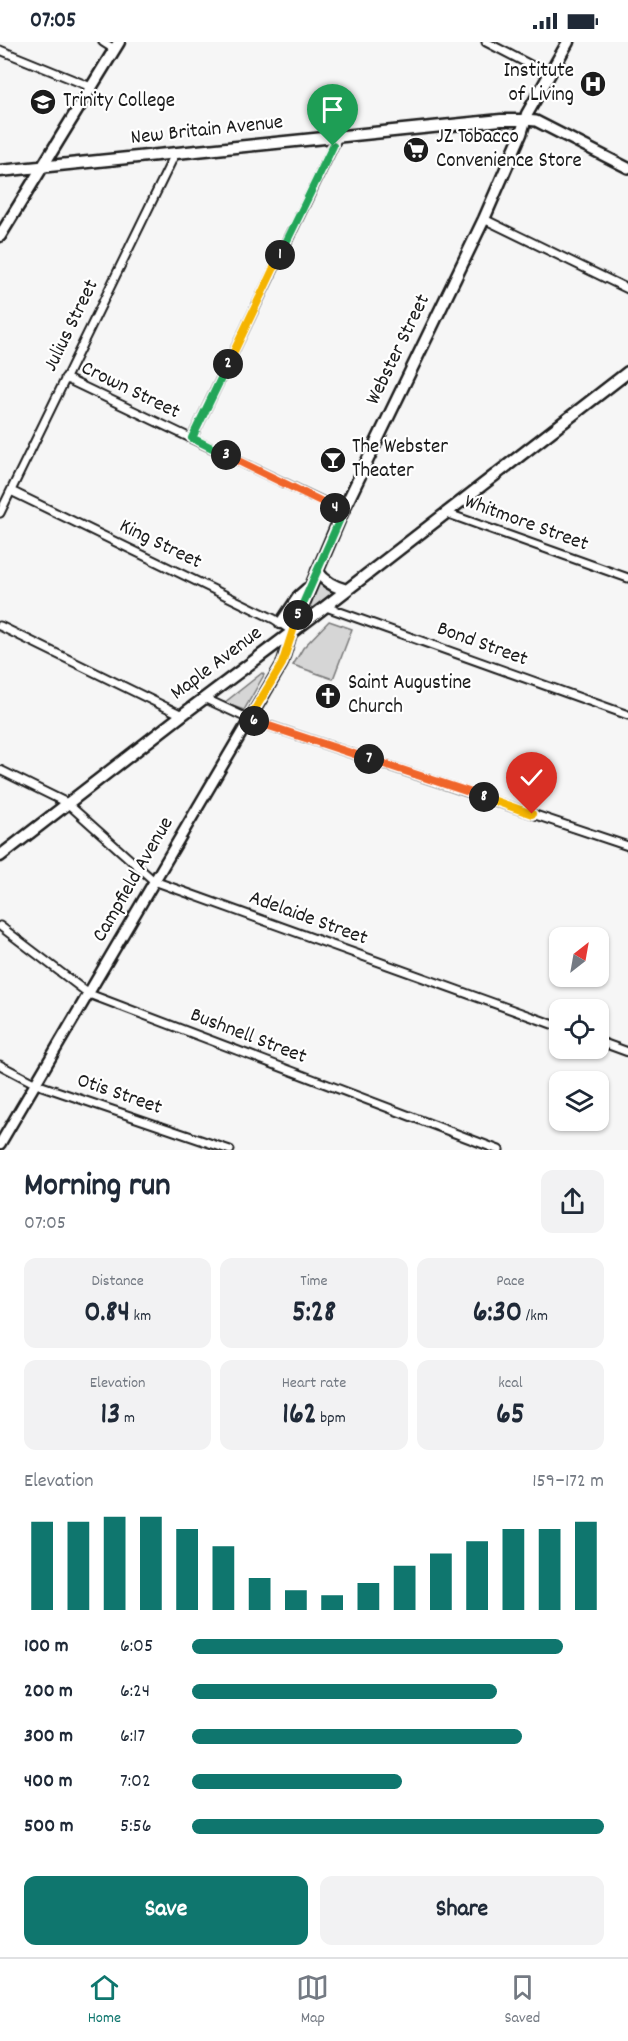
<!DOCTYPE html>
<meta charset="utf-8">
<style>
body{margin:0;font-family:Dekko,sans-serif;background:#f2f2f3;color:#1f2937;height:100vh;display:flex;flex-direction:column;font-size:22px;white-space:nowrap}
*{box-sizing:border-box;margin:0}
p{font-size:20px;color:#747a83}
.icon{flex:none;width:33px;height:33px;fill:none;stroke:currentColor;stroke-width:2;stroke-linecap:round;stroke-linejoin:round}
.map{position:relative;height:1108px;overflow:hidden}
.panel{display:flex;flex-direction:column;background:#fff;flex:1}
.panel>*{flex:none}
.needle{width:39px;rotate:31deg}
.controls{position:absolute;left:549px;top:885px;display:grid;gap:12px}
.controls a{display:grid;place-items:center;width:60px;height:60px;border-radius:12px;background:#fff;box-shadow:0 2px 4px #0004;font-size:30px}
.pin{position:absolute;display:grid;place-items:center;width:51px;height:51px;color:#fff;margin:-62px -26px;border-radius:50% 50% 50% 0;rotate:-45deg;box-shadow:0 0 6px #0007}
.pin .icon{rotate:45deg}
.km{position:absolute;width:30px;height:30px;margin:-15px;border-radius:50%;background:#222;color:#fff;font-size:16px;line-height:30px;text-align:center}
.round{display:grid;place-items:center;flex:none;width:63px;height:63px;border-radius:12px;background:#f2f2f3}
.head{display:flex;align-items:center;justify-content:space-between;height:102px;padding:0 24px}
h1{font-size:33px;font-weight:700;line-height:45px}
.figures{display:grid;grid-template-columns:repeat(3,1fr);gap:9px;height:102px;padding:6px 24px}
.figures div{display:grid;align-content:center;border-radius:12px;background:#f2f2f3;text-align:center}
.figures b{font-size:30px;font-weight:700}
.figures small{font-size:16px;font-weight:400}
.figures p{font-size:16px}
.chart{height:168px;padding:12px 24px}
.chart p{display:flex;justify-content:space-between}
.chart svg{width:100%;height:108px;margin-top:6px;stroke:#0f766e;stroke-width:6}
.button{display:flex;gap:12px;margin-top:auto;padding:12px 24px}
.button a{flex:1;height:69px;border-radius:12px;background:#0f766e;color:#fff;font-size:24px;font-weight:700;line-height:69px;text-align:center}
.button a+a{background:#f2f2f3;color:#1f2937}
ul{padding:0 24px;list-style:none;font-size:20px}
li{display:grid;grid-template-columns:96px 72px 1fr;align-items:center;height:45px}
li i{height:15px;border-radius:8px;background:#0f766e}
.status{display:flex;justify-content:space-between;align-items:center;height:42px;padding:0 30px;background:#fff;direction:ltr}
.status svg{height:16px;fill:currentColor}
.tab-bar{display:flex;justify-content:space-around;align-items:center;height:84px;border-top:2px solid #e0e1e3;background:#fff;font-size:16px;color:#747a83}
.tab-bar a{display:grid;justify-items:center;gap:3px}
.tab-bar .active{color:#0f766e}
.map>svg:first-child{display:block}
.green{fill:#d6d6d6;stroke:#797979;stroke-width:1.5}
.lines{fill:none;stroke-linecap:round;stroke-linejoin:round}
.minor-casing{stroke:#1c1c1c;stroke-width:11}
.tertiary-casing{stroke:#1c1c1c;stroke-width:14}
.secondary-casing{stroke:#1c1c1c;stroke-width:15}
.minor{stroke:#fff;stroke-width:7}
.tertiary{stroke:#fff;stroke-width:9}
.secondary{stroke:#fff;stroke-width:10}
.split-1-casing{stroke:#fff;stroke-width:12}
.split-2-casing{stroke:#fff;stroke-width:12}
.split-3-casing{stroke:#fff;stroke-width:12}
.split-4-casing{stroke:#fff;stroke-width:12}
.split-5-casing{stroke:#fff;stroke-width:12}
.split-6-casing{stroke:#fff;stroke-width:12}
.split-7-casing{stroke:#fff;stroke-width:12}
.split-8-casing{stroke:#fff;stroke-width:12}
.split-9-casing{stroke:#fff;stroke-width:12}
.split-1{stroke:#22a559;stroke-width:8}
.split-2{stroke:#f5b400;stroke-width:8}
.split-3{stroke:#22a559;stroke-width:8}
.split-4{stroke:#f0652b;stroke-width:8}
.split-5{stroke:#22a559;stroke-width:8}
.split-6{stroke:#f5b400;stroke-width:8}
.split-7{stroke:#f0652b;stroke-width:8}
.split-8{stroke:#f0652b;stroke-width:8}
.split-9{stroke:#f5b400;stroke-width:8}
.labels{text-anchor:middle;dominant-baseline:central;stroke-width:4.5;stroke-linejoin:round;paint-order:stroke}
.poi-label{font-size:21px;fill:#1c1c1c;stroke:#fff;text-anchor:start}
.street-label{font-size:21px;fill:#1c1c1c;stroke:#fff}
</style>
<div class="status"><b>07:05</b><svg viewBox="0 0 49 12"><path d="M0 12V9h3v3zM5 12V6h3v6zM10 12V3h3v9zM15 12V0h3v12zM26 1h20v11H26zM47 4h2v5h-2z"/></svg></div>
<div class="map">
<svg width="628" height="1108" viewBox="0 0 628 1108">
<rect width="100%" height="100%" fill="#f6f6f6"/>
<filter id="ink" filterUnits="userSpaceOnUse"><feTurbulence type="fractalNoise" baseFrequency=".0167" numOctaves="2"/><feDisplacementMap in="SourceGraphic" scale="12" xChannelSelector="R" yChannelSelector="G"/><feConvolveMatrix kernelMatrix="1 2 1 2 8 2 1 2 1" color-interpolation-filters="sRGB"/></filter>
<g filter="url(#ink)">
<!-- green -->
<path class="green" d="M319 539 325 546 334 550 304 572Z
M329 579 352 587 333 637 293 623 303 606Z
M262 631 264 633 244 668 224 661Z"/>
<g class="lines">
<!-- minor casing -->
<g class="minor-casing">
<path id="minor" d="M103 0 114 7
M486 0 548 32
M0 8 91 45
M484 177 628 247
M65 336 343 469
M192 396 338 95
M11 449 274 577 292 589
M0 471 175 112
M446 471 628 536
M326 565 628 673
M0 584 182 673
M206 657 249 677 628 804
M0 728 67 761 154 839 560 985
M0 884 89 952 499 1108
M598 999 628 1010
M0 1023 36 1042 230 1108"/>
</g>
<!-- tertiary casing -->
<g class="tertiary-casing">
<path id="tertiary" d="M525 78 536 79 628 126
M0 1102 282 622 292 589"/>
</g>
<!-- secondary casing -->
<g class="secondary-casing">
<path id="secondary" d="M0 129 501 78H525
M0 194 119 0
M317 529C325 540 334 545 347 548
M281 581 299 554 307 547
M292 589 343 469 484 177 521 92 527 72 568 0
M0 814 182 673 312 575 628 330"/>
</g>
<!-- minor -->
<use href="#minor" class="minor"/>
<!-- tertiary -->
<use href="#tertiary" class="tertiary"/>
<!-- secondary -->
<use href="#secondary" class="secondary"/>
</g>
</g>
<g class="lines" filter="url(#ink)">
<!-- split-1 casing -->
<g class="split-1-casing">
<path id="split-1" d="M280 213 333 104"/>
</g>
<!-- split-2 casing -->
<g class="split-2-casing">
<path id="split-2" d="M228 322 280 213"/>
</g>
<!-- split-3 casing -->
<g class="split-3-casing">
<path id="split-3" d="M226 413 192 396 228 322"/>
</g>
<!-- split-4 casing -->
<g class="split-4-casing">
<path id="split-4" d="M226 413 335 466"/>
</g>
<!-- split-5 casing -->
<g class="split-5-casing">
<path id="split-5" d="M298 573 343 470 335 466"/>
</g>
<!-- split-6 casing -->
<g class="split-6-casing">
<path id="split-6" d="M254 679 249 677 282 622 298 573"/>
</g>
<!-- split-7 casing -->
<g class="split-7-casing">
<path id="split-7" d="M254 679 369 717"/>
</g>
<!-- split-8 casing -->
<g class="split-8-casing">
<path id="split-8" d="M369 717 484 755"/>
</g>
<!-- split-9 casing -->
<g class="split-9-casing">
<path id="split-9" d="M484 755 532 772"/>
</g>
<!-- split-1 -->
<use href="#split-1" class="split-1"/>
<!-- split-2 -->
<use href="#split-2" class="split-2"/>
<!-- split-3 -->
<use href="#split-3" class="split-3"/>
<!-- split-4 -->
<use href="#split-4" class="split-4"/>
<!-- split-5 -->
<use href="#split-5" class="split-5"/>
<!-- split-6 -->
<use href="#split-6" class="split-6"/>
<!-- split-7 -->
<use href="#split-7" class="split-7"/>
<!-- split-8 -->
<use href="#split-8" class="split-8"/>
<!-- split-9 -->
<use href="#split-9" class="split-9"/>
</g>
<!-- icons -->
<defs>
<g id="hospital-disc" transform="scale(1.35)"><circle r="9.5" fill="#1c1c1c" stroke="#fff"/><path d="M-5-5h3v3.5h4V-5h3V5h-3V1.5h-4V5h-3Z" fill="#fff"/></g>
<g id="university-disc" transform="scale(1.35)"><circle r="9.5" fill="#1c1c1c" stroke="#fff"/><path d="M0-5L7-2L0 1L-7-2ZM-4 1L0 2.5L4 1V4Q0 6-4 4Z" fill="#fff"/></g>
<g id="supermarket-disc" transform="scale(1.35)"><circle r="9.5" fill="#1c1c1c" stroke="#fff"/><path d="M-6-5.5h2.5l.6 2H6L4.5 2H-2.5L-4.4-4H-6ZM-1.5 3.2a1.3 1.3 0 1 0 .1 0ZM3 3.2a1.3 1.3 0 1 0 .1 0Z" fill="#fff"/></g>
<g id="bar-disc" transform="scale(1.35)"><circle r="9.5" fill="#1c1c1c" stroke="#fff"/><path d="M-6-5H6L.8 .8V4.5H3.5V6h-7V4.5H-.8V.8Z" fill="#fff"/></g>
<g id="church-disc" transform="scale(1.35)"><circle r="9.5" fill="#1c1c1c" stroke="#fff"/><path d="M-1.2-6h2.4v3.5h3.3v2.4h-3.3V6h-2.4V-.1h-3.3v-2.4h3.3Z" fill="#fff"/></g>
</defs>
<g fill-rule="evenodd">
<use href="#hospital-disc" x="593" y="42"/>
<use href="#university-disc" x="43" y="60"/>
<use href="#supermarket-disc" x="416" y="108"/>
<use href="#bar-disc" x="333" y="418"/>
<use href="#church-disc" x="328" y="654"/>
</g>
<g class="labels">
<!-- poi labels -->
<g class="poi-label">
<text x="574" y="30" text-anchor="end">Institute<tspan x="574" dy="24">of Living</tspan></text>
<text x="63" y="60">Trinity College</text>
<text x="436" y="96">JZ Tobacco<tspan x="436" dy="24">Convenience Store</tspan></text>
<text x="352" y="406">The Webster<tspan x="352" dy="24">Theater</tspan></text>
<text x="348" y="642">Saint Augustine<tspan x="348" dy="24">Church</tspan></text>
</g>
<!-- street labels -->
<g class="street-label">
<text transform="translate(207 89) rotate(-6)">New Britain Avenue</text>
<text transform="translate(72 284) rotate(-64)">Julius Street</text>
<text transform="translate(399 308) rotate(-64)">Webster Street</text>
<text transform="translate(130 349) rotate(26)">Crown Street</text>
<text transform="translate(526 482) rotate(20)">Whitmore Street</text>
<text transform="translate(160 503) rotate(26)">King Street</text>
<text transform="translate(482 603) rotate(20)">Bond Street</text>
<text transform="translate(217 622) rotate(-37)">Maple Avenue</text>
<text transform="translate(134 838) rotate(-60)">Campfield Avenue</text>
<text transform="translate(308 877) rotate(20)">Adelaide Street</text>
<text transform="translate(248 995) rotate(21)">Bushnell Street</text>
<text transform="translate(119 1053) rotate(19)">Otis Street</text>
</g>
</g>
</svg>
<div class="controls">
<a><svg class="needle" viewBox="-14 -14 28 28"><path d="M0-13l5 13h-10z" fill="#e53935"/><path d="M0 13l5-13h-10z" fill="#747a83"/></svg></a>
<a><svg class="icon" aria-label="locate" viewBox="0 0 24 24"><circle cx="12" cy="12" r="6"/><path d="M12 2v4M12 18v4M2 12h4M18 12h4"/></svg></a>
<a><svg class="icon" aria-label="layers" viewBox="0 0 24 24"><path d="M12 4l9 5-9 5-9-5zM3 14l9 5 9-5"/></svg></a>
</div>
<div class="pin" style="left:333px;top:104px;background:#1e9e55"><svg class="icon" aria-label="arrive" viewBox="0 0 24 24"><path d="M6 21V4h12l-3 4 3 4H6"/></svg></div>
<div class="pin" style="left:532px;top:772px;background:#d93025"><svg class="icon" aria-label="check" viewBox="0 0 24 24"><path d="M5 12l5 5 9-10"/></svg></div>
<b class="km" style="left:280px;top:213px">1</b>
<b class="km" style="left:228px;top:322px">2</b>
<b class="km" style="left:226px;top:413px">3</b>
<b class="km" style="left:335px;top:466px">4</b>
<b class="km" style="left:298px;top:573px">5</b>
<b class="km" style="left:254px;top:679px">6</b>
<b class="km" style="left:369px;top:717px">7</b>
<b class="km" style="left:484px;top:755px">8</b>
</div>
<section class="panel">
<div class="head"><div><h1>Morning run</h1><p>07:05</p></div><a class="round"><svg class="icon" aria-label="share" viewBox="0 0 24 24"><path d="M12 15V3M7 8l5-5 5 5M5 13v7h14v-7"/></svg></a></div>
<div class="figures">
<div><p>Distance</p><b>0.84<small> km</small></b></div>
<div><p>Time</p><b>5:28</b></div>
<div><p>Pace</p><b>6:30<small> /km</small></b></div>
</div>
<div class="figures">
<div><p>Elevation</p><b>13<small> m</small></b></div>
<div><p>Heart rate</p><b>162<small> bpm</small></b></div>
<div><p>kcal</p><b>65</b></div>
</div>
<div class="chart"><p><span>Elevation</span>159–172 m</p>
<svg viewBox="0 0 160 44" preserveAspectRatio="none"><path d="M5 44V8M15 44V8M25 44V6M35 44V6M45 44V11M55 44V18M65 44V31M75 44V36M85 44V38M95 44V33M105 44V26M115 44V21M125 44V16M135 44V11M145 44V11M155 44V8"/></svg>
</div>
<ul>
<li><b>100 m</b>6:05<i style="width:90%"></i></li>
<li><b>200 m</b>6:24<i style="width:74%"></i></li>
<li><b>300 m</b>6:17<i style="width:80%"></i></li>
<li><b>400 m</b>7:02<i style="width:51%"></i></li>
<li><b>500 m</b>5:56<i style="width:100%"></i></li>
</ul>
<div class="button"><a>Save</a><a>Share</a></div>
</section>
<nav class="tab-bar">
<a class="active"><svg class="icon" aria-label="home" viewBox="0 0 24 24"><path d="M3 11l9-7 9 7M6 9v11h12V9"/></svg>Home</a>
<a><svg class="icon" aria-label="map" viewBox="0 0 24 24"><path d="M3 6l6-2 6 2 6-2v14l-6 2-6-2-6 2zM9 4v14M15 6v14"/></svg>Map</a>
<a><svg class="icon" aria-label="saved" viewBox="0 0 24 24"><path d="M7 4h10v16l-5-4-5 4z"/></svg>Saved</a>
</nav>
